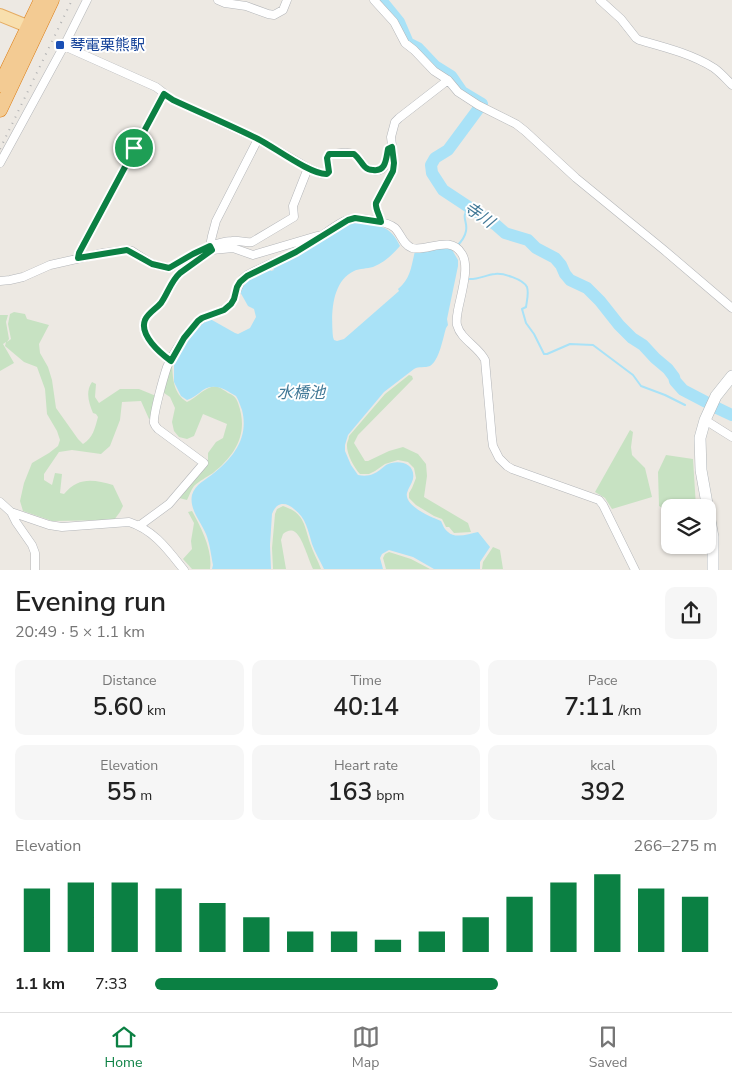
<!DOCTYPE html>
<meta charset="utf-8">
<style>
body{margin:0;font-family:"Nunito Sans","Noto Sans JP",sans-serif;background:#f6f6f6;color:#222;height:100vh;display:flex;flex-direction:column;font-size:19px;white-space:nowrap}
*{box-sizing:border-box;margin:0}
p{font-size:16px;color:#767676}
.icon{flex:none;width:28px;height:28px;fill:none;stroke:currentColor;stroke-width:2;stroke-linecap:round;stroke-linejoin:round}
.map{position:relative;height:570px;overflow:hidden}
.drawer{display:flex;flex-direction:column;background:#fff;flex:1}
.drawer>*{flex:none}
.tools{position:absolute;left:661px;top:499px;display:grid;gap:10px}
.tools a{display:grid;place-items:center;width:55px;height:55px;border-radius:10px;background:#fff;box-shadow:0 1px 4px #0004;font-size:25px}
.pin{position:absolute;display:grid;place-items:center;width:42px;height:42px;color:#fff;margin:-21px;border:2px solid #fff;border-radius:50%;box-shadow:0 1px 5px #0007}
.round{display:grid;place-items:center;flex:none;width:52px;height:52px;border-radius:10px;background:#f6f6f6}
.summary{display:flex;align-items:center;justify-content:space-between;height:85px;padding:0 15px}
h1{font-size:28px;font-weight:600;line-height:38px}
.stats{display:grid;grid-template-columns:repeat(3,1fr);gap:8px;height:85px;padding:5px 15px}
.stats div{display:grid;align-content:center;border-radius:10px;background:#f6f6f6;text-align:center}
.stats b{font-size:25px;font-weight:600}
.stats small{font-size:14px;font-weight:400}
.stats p{font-size:14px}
.chart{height:140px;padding:10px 15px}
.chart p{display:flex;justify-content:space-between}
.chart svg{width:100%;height:90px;margin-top:5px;stroke:#0b8043;stroke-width:6}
ul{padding:0 15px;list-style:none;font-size:16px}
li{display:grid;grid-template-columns:80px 60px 1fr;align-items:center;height:38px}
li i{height:12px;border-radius:6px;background:#0b8043}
.dock{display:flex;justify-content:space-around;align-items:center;height:70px;border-top:1px solid #e0e0e0;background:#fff;font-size:14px;color:#767676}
.dock a{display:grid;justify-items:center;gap:2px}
.dock .active{color:#0b8043}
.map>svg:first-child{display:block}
.green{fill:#c7e2c2}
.water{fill:#a9e2f7}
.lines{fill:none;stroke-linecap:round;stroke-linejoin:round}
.stream{stroke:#a9e2f7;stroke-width:2}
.river{stroke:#a9e2f7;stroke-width:12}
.street-casing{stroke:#b4b6b9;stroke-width:9}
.secondary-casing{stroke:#b2b7ba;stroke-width:12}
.primary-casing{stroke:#e5ac64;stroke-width:14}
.highway-casing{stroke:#dc7d14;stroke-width:15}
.street{stroke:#fff;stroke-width:8}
.secondary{stroke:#fff;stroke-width:11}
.primary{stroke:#f8dfad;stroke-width:12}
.highway{stroke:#f3cb93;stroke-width:14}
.rail{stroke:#b1b2b3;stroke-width:2;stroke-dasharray:1 6;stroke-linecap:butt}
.route-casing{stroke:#fff;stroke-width:10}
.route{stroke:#0b8043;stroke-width:6}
.transit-dot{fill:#1a4fb4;stroke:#fff;stroke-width:2}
.labels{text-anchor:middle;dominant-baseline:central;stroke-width:4;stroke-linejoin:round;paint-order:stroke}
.transit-label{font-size:15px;fill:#164399;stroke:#fff;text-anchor:start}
.water-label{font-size:16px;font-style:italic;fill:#427997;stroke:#fff}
</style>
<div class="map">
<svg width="732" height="570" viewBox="0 0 732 570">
<rect width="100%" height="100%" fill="#ede9e3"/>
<!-- green -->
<path class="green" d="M14 312 25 314 27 319 49 325 39 344 40 353 48 367 52 380 56 408 78 439 83 444C93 438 95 428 98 417L96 414 93 413C89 403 85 392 92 382L96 384 95 397 99 403 120 389H139L156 396 152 417 149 419 141 401 122 402 120 420 110 446 101 454 72 450 59 452 44 474V480L52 485 55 473 62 474 60 493 64 494C78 477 93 479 113 485L123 506 120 512 114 520 52 521 23 511 20 501 24 483 32 463 49 453 58 446 60 440 57 431 47 414 45 389 37 367 24 362 5 346 6 342 3 344 14 363 0 371V315H8L6 322 9 339 7 342 11 339 8 324 10 314Z
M172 364C173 379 173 393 187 402 197 398 207 384 218 387 221 388 225 391 228 393 233 395 236 397 238 403 249 433 236 454 213 473 207 477 199 481 194 486 191 490 189 496 187 500L179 498V495L208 461V453L216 442 223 438 227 424 203 414 194 436 187 439 179 437 174 431 172 422 175 408 170 397 164 393 166 377Z
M409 375 412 376 413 379 358 435 354 443 365 461H368L389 451 403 447 418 454 426 464 427 476 424 497 468 523 471 532 454 533 449 527H446L442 519 434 516 416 505 409 498V493L412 488 416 478 414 468 408 462 398 460 385 464 375 471 369 474H360C354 468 346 453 347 444 347 442 349 439 349 436L385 394Z
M630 430 633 432 631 447 632 455 645 468 652 497 612 509 605 498 595 492Z
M666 455 693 459 696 507 670 508V512L659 506 658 472Z
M283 506C304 513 304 524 310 543 313 552 318 561 321 569H313C309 561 302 536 295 532 291 529 287 531 283 534L281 540 286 569H273L272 548 275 514 277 509Z
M192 511C201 527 213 551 210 569H192L183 559 192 549 191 541 194 523 188 512Z
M493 547 500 550 503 569H482L483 562Z
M389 552 411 559 430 569H386L383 558 385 554Z"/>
<!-- water -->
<path class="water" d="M359 222C380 226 390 225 400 246 392 255 385 262 373 267 367 269 360 268 354 271 331 282 331 315 333 337L334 340 337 341 344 339 399 291 398 289C411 278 411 267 415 251L439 248H451L458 260V266L447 319 448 325 446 328C443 338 439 361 430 366 425 368 419 366 414 369L384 392 348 435 345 445V451L351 465 358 475C363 476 369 476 373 474 378 472 382 468 386 465 398 459 416 463 413 479 412 484 408 488 407 493 404 506 431 517 441 521 443 525 444 529 448 532 455 539 469 534 478 532L490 547 480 562V569H434L413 557 389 550 382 554 380 558 383 569H324C320 561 315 552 312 544 308 530 306 518 294 509 291 506 287 504 283 504 277 504 274 509 272 514L270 545 271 569H212L213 565C211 555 210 544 206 534 201 522 189 509 192 495 195 484 206 480 214 473 234 457 249 437 242 410 240 405 239 401 236 396 226 390 215 382 203 390 198 394 193 398 187 400L181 396 174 382V362L185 341 204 319 212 320 235 333 238 334 250 328 256 317 254 309 248 306 239 290H241C246 278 258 275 270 270L271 271 274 270 273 268C281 264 290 261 298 256 316 245 338 225 359 222Z"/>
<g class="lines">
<!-- stream -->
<path class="stream" d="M457 246C461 242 465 237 466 231 468 220 460 218 469 207
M468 279C478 280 485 275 495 274 503 273 523 279 527 287 529 293 527 300 526 307L522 309 526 323 534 334 544 354H547L570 344 593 345 633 375 641 386 665 395 685 405"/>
<!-- river -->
<path class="river" d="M381 0 399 22 408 43 418 48 435 66 451 76 462 92 482 104 448 150 435 158 431 165 432 173 443 190 496 225 505 233 528 240 536 248 555 258 561 265 565 274 570 280 587 288 600 301 619 325 632 338 643 345 655 358 668 369 674 377 675 381 683 390 706 402
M717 408 732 415"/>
<!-- street casing -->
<g class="street-casing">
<path id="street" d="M218 0 225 3 246 6 268 14 274 15 283 10 287 0
M374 0 394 22 405 43 414 50 434 71 448 80 458 92 478 105 516 124 525 131 576 178 664 250 732 308
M600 0 621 19 636 38 639 40C664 47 692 54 714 68 721 73 726 79 732 85
M64 46 156 87 173 100 258 139 216 221 212 236 210 246
M0 163 65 44 87 0
M308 168 322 174H327L329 172 327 158 329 154C336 154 347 151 353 154 359 156 361 162 364 166 369 171 381 174 385 165 387 161 387 154 388 149L392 147
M381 222C380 215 375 209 376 203L393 171 394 163 391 137 395 122 399 118 448 80
M210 246 212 250 233 248 253 255 317 236H321C329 231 338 223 347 220 356 216 387 221 395 228 401 234 403 245 412 248 428 252 450 234 462 254 470 267 461 294 458 310 457 315 456 320 457 325 461 340 478 346 485 360L492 439 493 446 499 458 507 466 512 469 599 500 603 505 635 570
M78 258 79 253 164 94
M0 281 10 280 23 277 50 265 103 253 127 250 132 251 152 264 169 268C190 259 208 242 232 241 239 240 245 243 252 242L294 217 293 206 308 168 258 139
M171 361C160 353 139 335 145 320 148 313 156 309 161 303 168 293 171 282 180 273L212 250
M705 420 732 437
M0 502 11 512 16 522 32 545 35 553V570
M11 512 49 525 62 527 129 522C154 530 168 550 184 570
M139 526 169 504 204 463 158 429C156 427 155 426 154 423 153 414 164 376 167 367 173 353 188 330 200 320 208 313 220 315 230 305 238 296 235 284 246 276 253 271 263 268 270 264 287 257 302 249 317 239"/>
</g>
<!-- secondary casing -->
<g class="secondary-casing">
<path id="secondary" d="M713 570V537L701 470 700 438 705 420 716 396 732 376"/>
</g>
<!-- primary casing -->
<g class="primary-casing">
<path id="primary" d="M0 15 37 30"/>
</g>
<!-- highway casing -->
<g class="highway-casing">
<path id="highway" d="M0 85 41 0
M0 110 52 0"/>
</g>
<!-- street -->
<use href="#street" class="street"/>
<!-- secondary -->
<use href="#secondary" class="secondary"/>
<!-- primary -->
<use href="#primary" class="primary"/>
<!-- highway -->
<use href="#highway" class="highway"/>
<!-- rail -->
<path class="rail" d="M0 149 72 0"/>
</g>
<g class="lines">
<!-- route casing -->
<g class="route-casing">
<path id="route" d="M164 94 173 100C201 113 230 125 258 139 274 147 311 175 327 174L329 172 327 158 329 154H354C359 158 361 163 365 167 367 169 370 170 373 170 386 172 386 159 388 149L392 147 394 163 393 171 376 203C375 209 380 215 381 222L355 218 348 220 296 252 247 276 240 282 237 287 234 299 231 304 224 310 202 318 198 321 184 338 171 361C160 353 139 335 145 320 148 313 156 309 161 303 168 293 171 281 180 273L212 250 210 246 193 254 169 268 152 264 127 250 78 258 79 253Z"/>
</g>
<!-- route -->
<use href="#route" class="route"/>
</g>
<!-- markers -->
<rect class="transit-dot" x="55" y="40" width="10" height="10" rx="2.5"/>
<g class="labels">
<!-- transit labels -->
<g class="transit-label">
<text x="70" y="45">琴電栗熊駅</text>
</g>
<!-- water labels -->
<g class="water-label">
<text transform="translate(479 215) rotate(35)">寺川</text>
<text x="301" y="393">水橋池</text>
</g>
</g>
</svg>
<div class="tools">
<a><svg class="icon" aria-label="layers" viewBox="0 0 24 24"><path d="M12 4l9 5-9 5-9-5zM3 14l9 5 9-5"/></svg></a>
</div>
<div class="pin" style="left:134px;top:148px;background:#1e9e55"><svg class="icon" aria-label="arrive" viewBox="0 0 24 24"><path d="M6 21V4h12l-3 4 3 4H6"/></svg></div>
</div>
<section class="drawer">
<div class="summary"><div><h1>Evening run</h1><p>20:49 · 5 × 1.1 km</p></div><a class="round"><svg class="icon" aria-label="share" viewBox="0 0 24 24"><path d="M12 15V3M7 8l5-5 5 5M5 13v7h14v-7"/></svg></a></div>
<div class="stats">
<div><p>Distance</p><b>5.60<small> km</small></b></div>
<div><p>Time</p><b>40:14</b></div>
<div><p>Pace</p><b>7:11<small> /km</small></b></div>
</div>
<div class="stats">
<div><p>Elevation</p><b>55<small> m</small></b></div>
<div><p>Heart rate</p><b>163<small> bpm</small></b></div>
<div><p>kcal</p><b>392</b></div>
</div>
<div class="chart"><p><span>Elevation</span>266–275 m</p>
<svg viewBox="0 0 160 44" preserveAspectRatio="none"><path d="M5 44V13M15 44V10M25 44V10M35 44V13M45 44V20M55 44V27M65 44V34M75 44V34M85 44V38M95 44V34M105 44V27M115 44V17M125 44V10M135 44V6M145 44V13M155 44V17"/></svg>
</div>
<ul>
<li><b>1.1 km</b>7:33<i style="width:61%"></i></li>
</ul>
</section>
<nav class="dock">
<a class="active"><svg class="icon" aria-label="home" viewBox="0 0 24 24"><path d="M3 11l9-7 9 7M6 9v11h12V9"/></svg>Home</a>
<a><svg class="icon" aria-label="map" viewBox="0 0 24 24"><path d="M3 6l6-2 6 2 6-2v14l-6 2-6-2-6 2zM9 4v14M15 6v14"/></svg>Map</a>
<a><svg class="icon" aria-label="saved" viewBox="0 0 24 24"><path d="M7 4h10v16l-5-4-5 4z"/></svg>Saved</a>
</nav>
